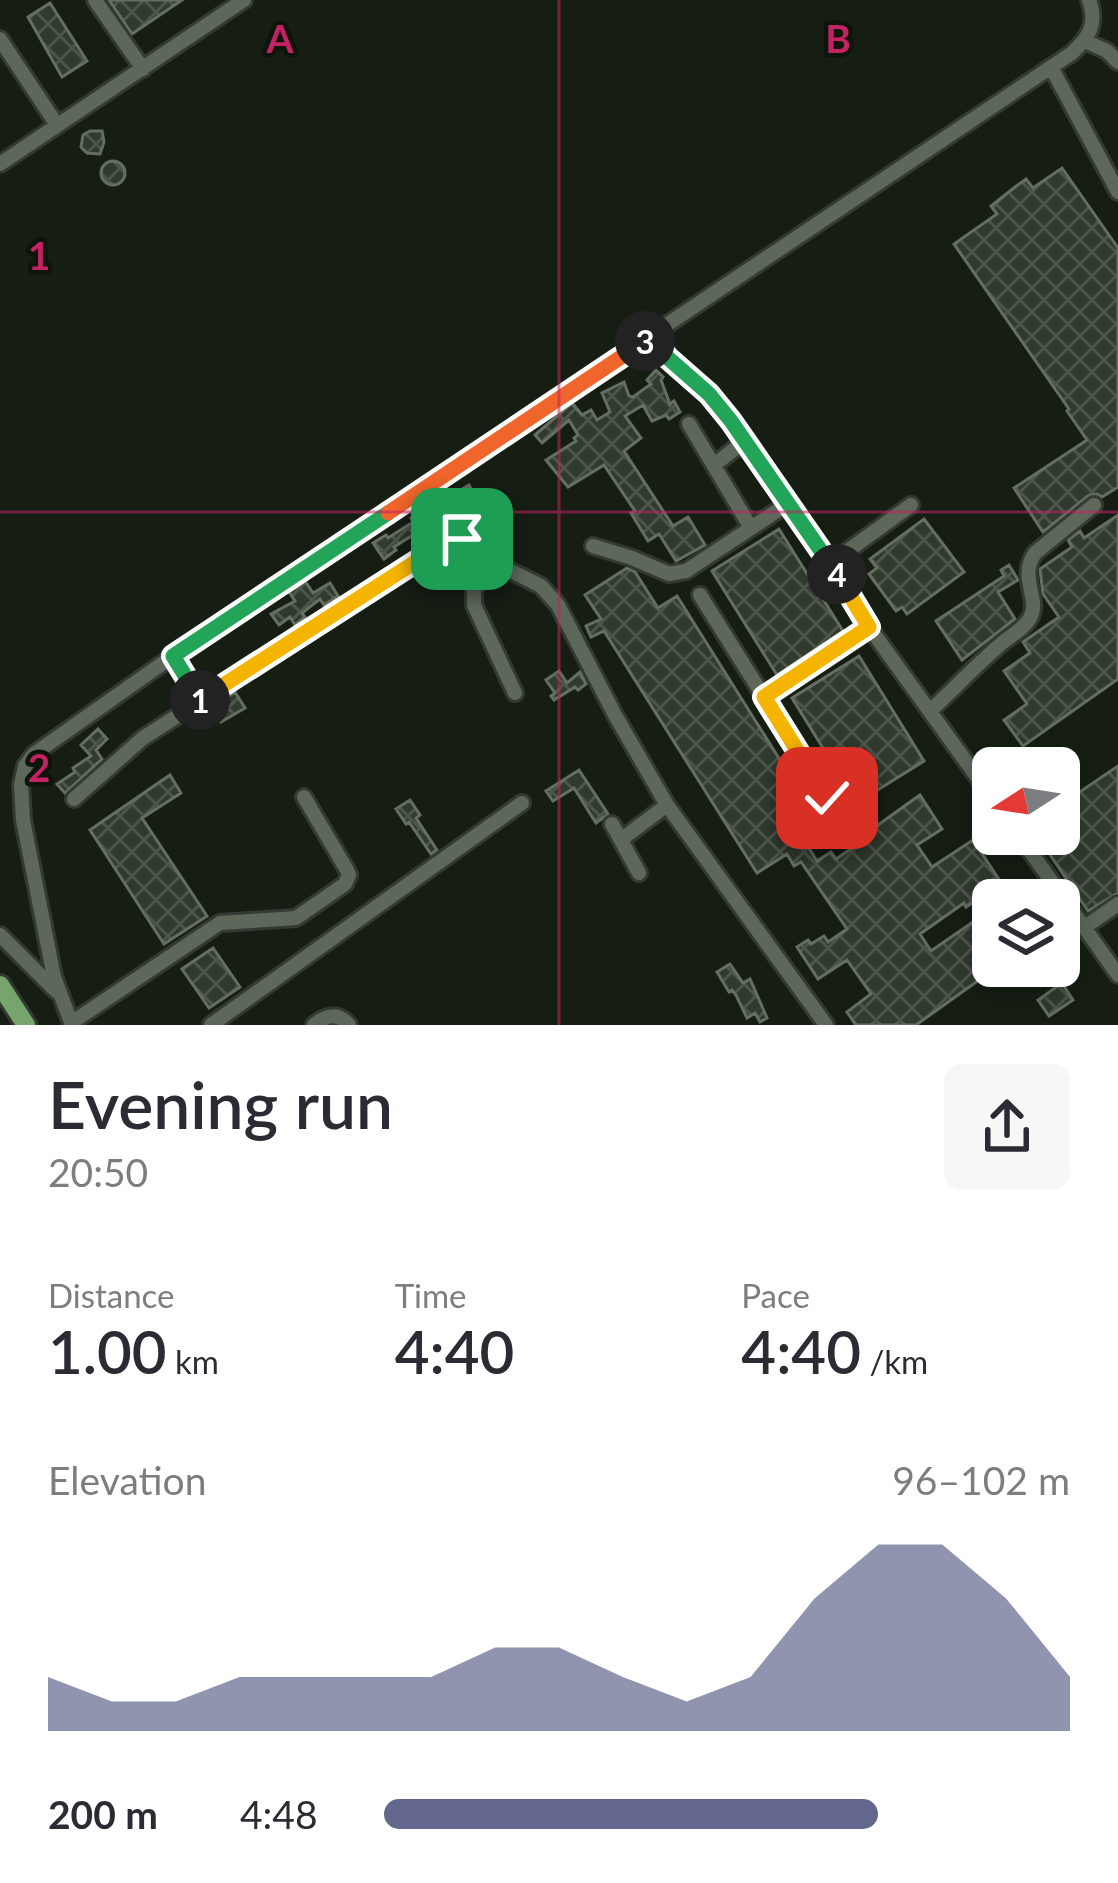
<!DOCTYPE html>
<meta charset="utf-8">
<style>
body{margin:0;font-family:Lato,sans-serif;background:#f7f7f7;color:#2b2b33;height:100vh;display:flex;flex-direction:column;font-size:45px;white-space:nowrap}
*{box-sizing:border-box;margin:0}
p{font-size:39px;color:#7c7c81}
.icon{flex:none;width:66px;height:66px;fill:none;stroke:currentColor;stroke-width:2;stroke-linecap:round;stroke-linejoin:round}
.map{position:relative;height:1025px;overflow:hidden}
.sheet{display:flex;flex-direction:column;background:#fff;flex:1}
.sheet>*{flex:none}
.needle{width:78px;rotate:258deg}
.controls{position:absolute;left:972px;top:747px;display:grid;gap:24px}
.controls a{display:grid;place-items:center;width:108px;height:108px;border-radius:18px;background:#fff;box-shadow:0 6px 30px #0003;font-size:60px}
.pin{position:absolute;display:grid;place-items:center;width:102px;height:102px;color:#fff;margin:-51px;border-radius:24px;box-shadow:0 6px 18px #0006}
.km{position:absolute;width:60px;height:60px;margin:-30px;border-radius:50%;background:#222;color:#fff;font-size:33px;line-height:60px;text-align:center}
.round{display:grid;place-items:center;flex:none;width:126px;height:126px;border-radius:18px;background:#f7f7f7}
.headline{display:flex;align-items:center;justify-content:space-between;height:204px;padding:0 48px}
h1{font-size:66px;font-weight:600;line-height:90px}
.figures{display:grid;grid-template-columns:repeat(3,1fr);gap:18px;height:204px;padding:12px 48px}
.figures div{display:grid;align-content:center}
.figures b{font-size:60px;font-weight:600}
.figures small{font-size:33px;font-weight:400}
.figures p{font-size:33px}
.chart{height:336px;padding:24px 48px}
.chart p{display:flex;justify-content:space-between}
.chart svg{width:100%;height:216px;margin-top:12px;fill:#63678d;opacity:.7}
ul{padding:0 48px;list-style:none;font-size:39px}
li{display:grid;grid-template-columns:192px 144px 1fr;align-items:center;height:90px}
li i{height:30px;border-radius:15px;background:#63678d}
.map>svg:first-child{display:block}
.building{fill:url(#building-cross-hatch);stroke:#646f62;stroke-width:3}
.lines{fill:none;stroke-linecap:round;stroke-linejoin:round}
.minor-casing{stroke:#343a33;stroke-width:20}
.major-casing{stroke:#343a33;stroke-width:24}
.minor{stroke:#5d685b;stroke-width:14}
.major{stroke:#76a46c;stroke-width:18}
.split-1-casing{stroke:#fff;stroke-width:24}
.split-2-casing{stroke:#fff;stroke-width:24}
.split-3-casing{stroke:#fff;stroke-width:24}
.split-4-casing{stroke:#fff;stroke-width:24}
.split-5-casing{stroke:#fff;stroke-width:24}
.split-1{stroke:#f5b400;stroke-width:15}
.split-2{stroke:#22a559;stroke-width:15}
.split-3{stroke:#f0652b;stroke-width:15}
.split-4{stroke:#22a559;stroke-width:15}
.split-5{stroke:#f5b400;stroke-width:15}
.grid{fill:none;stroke:#c42262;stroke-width:3;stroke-opacity:0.55}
.grid-label{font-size:39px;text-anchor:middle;font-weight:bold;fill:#c42262;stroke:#0d150b;stroke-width:9;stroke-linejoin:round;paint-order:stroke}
</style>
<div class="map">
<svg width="1118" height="1025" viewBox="0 0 1118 1025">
<defs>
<pattern id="building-cross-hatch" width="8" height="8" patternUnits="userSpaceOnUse" patternTransform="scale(3)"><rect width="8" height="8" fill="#303a2e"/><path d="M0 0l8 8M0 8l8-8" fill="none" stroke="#4e564c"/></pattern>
</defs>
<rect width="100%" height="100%" fill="#161e14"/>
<!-- building -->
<path class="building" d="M109 0H182L132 34Z
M50 3 87 61 62 77 28 17Z
M90 131H102L104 142 100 154 87 153 81 147 83 135Z
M101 173a12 12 0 1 1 24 0a12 12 0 1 1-24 0Z
M1062 168 1118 248V487L1102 497 1097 494 1088 496 1043 532 1014 488 1087 440 1067 411 1069 409 954 244 997 214 991 206 1015 187 1026 179 1033 188Z
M656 370 663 377 661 380 670 404 674 401 680 412 669 419 666 415 652 421 643 405 625 416 641 438 624 451 673 526 688 517 705 545 676 561 659 534 648 541 631 513 635 511 604 465 568 487 546 460 576 441 574 438 578 435 569 420 542 443 535 435 572 403 582 415 591 410 597 420 610 412 602 393 624 382 629 396 633 397 651 384 647 380Z
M469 485 479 504 456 517 445 499Z
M421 512 436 535 422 544 413 535 394 547 396 550 384 559 373 543 386 535 388 538 413 522 411 518Z
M1118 515V679L1023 746 1004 720 1027 704 1004 671 1030 653 1023 642 1059 617 1043 594 1040 569 1072 547 1068 540 1080 531 1084 538Z
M924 519 964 572 907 614 902 607 896 611 869 574 877 568 870 559Z
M779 529 843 631 777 675 712 571Z
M1009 565 1018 580 998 592 1015 619 962 660 936 621 1004 576 1001 570Z
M627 568 635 572 658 608 677 596 824 830 805 842 817 861 831 852 836 859 867 838 864 835 920 795 942 829 917 845 932 867 973 840 1002 884 966 907 964 903 920 934 931 951 993 908V970L916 1025H856L847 1012 871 994 847 960 818 979 797 947 808 940 811 944 824 936 828 942 847 929 801 862 794 866 787 854 757 873 604 631 591 637 586 626 601 619 585 595Z
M305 581 313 593 330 583 338 596 324 605 320 599 302 613 305 617 295 625 290 617 279 625 271 614 295 601 289 592Z
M859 656 924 761 857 803 792 698Z
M559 671 567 683 580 672 586 684 578 690 575 687 554 700 551 696 555 693 546 680Z
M235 692 245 708 221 722 212 707Z
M98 729 107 739 96 750 102 759 65 793 57 784 75 772 73 768 91 756 81 745Z
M1118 766V893L1088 911 1036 834H1059V806Z
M579 770 608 814 596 823 574 788 553 801 546 791Z
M170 775 181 793 142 818 207 916 164 944 90 830Z
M410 800 420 815 416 818 437 850 431 854 409 822 406 824 396 809Z
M213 948 240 987 209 1008 182 969Z
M730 964 743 983 750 979 767 1018 760 1022 755 1013 747 1018 736 995 732 990 729 992 717 972Z
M1062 983 1073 1000 1049 1016 1038 1000Z"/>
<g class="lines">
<!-- minor casing -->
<g class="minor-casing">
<path id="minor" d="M95 0 143 69
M0 39 57 125
M1085 41 1107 51 1118 62
M1051 67 1118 192
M0 164 244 0
M651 337 667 358 721 407 746 440 831 563 869 627 993 799
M689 424 751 528
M714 465 746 440
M593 546 632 558 669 574 686 571 789 503
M493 562 474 590V605L515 693
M831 563 911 505
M700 595 827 798
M173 656 201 700
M764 697 869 627
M930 711C954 689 976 665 1001 644 1010 636 1024 629 1030 618 1041 599 1018 578 1035 553L1094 505
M74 799 143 738 420 559 449 542 462 539 493 562 541 586 558 605 615 715 667 805 826 1025
M612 824 639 873
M1018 834 1118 975
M622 839 667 805
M1085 927 1118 904
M0 935 56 991
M71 1023 220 923 296 918 345 884 349 875 347 870 304 797
M72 1025 54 977 23 820 21 785 25 766 34 754 173 656 1072 53C1089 37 1098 24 1089 0
M211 1025 522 803
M314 1025C326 1015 338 1012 349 1025"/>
</g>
<!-- major casing -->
<g class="major-casing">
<path id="major" d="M0 985 26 1025"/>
</g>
<!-- minor -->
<use href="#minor" class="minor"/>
<!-- major -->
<use href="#major" class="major"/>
</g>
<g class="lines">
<!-- split-1 casing -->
<g class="split-1-casing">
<path id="split-1" d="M200 700 420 559 454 539H462"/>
</g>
<!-- split-2 casing -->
<g class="split-2-casing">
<path id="split-2" d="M200 700 173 656 388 513"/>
</g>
<!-- split-3 casing -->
<g class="split-3-casing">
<path id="split-3" d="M388 513 645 341"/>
</g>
<!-- split-4 casing -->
<g class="split-4-casing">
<path id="split-4" d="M645 341 651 337 668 358 709 394 731 421 837 574"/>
</g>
<!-- split-5 casing -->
<g class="split-5-casing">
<path id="split-5" d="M827 798 764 697 869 627 837 574"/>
</g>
<!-- split-1 -->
<use href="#split-1" class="split-1"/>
<!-- split-2 -->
<use href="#split-2" class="split-2"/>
<!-- split-3 -->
<use href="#split-3" class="split-3"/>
<!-- split-4 -->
<use href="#split-4" class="split-4"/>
<!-- split-5 -->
<use href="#split-5" class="split-5"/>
</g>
<!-- grid -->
<path class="grid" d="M559 0V1025M0 512H1118"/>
<g class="grid-label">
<text x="280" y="53">A</text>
<text x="838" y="53">B</text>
<text x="39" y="270">1</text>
<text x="39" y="782">2</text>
</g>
</svg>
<div class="controls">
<a><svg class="needle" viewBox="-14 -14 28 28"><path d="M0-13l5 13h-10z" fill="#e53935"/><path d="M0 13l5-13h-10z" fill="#7c7c81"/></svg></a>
<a><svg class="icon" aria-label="layers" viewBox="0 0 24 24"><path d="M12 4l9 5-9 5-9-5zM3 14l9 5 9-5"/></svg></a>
</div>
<div class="pin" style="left:462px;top:539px;background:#1e9e55"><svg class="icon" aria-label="arrive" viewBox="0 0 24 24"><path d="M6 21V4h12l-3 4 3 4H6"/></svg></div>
<div class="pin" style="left:827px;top:798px;background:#d93025"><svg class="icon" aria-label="check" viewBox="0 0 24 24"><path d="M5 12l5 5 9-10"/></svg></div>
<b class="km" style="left:200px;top:700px">1</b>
<b class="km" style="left:645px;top:341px">3</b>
<b class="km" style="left:837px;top:574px">4</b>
</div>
<section class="sheet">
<div class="headline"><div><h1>Evening run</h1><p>20:50</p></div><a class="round"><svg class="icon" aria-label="share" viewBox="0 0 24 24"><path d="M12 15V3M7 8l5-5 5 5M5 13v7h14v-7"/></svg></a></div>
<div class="figures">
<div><p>Distance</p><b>1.00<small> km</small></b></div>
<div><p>Time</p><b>4:40</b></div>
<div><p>Pace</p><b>4:40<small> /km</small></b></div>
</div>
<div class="chart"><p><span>Elevation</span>96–102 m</p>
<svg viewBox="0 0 160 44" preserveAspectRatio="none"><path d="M0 44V33L10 38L20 38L30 33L40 33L50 33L60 33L70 27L80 27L90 33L100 38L110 33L120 17L130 6L140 6L150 17L160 33V44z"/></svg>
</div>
<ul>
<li><b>200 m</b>4:48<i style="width:72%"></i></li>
</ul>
</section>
